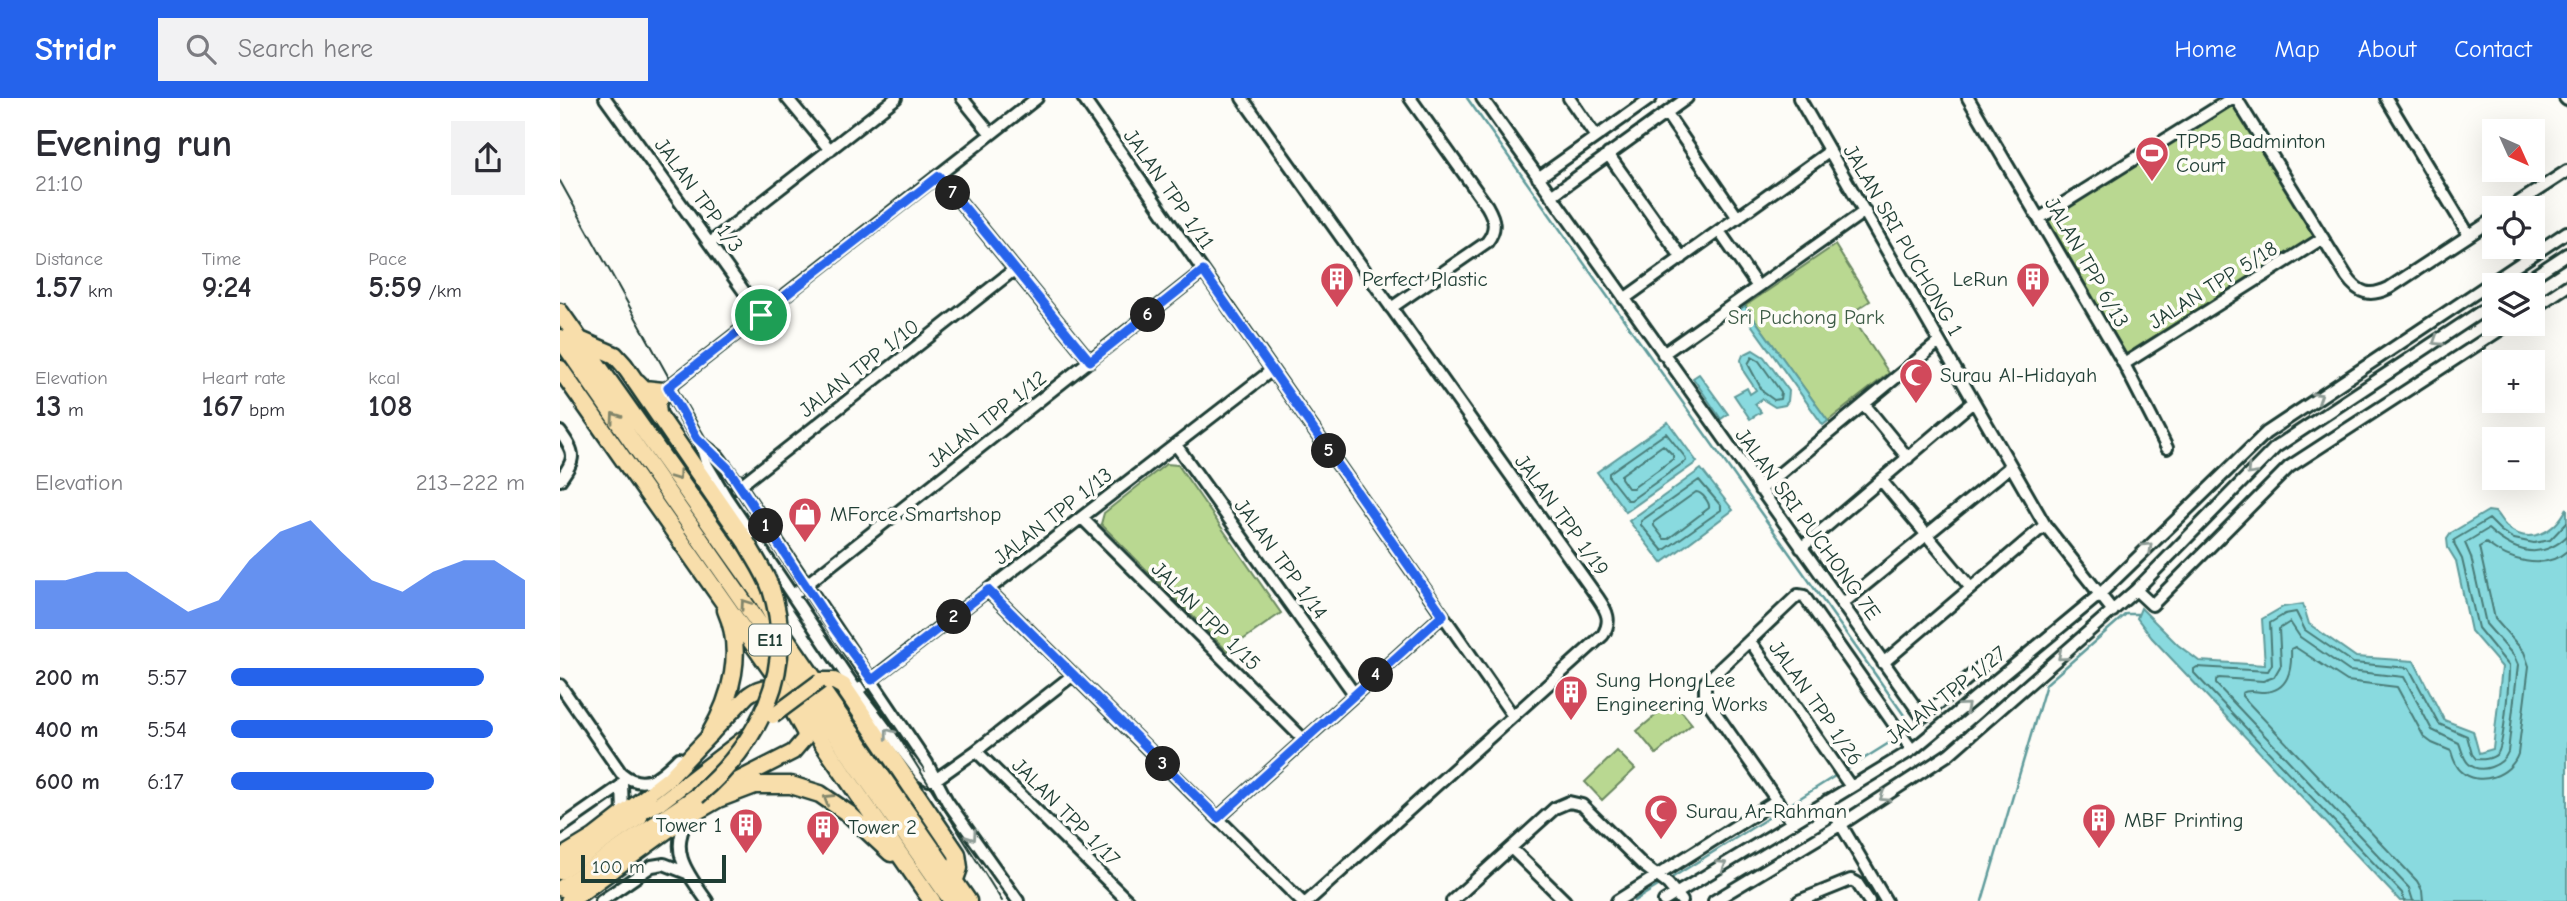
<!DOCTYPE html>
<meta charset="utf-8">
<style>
body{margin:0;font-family:"Comic Neue",sans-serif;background:#f2f2f3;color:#2b2b33;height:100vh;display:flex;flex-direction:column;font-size:26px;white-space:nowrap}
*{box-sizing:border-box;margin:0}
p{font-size:23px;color:#7c7c81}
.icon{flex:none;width:38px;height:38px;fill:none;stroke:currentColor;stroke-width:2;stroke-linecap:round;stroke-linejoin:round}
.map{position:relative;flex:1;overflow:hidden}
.drawer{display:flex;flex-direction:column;background:#fff;width:560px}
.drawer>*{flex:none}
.needle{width:46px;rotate:135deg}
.controls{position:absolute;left:1922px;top:21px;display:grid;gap:14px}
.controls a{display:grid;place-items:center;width:63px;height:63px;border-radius:0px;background:#fff;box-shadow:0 7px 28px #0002;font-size:35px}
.scale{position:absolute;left:21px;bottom:18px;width:145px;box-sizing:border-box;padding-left:7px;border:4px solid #1f3d34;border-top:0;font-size:19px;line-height:24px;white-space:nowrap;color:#1f3d34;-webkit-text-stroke:5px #fdfcf7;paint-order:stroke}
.pin{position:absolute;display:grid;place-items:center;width:60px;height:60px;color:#fff;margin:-30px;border:4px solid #fff;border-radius:50%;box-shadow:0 2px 7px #0007}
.km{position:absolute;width:35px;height:35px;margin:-18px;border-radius:50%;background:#222;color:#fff;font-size:19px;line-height:35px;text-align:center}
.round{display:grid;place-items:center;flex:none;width:74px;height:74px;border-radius:0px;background:#f2f2f3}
.headline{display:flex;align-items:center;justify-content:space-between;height:119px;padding:0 35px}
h1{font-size:38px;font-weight:700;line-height:52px}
.stats{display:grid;grid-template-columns:repeat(3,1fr);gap:10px;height:119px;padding:7px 35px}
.stats div{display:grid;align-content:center}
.stats b{font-size:30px;font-weight:700}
.stats small{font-size:19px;font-weight:400}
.stats p{font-size:19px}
.chart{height:196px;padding:14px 35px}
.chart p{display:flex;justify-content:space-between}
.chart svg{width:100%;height:126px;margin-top:7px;fill:#2563eb;opacity:.7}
ul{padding:0 35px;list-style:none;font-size:23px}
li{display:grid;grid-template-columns:112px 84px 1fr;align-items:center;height:52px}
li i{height:18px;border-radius:9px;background:#2563eb}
header{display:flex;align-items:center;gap:42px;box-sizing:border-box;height:98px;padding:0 35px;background:#2563eb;color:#fff}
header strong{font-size:33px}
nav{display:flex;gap:38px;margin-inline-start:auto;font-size:24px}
.search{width:490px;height:63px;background:#f2f2f3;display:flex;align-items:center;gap:18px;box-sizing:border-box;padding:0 24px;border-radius:0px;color:#7c7c81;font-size:26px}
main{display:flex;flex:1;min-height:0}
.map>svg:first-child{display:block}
.green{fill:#b9d891;stroke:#6c8a62;stroke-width:2}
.water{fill:#89dadf;stroke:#5f9b9b;stroke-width:2}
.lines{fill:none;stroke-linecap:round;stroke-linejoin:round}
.shore{stroke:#497c78;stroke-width:2}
.stream{stroke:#5f9b9b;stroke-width:2.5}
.minor-casing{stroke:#1f3d34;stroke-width:16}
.major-casing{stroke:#1f3d34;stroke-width:19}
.highway-casing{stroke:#1f3d34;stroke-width:21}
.minor{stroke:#fdfcf7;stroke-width:10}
.major{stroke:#f8deab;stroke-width:14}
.highway{stroke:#f8deab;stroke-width:16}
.tram{stroke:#1f3d34;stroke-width:2}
.major-bridge-casing{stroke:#1f3d34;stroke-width:19;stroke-linecap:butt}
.highway-bridge-casing{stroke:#1f3d34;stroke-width:21;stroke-linecap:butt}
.major-bridge{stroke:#f8deab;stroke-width:14}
.highway-bridge{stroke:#f8deab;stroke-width:16}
.oneway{stroke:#8e9c96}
.oneway2{stroke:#81856a}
.route-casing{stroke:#fff;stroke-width:14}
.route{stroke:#2563eb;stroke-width:9}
.labels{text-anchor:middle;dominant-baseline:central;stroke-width:7;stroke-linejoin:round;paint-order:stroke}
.shield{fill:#fdfcf7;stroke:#62766e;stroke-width:2}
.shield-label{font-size:19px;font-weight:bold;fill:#1f3d34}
.poi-label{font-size:21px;fill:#1f3d34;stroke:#fdfcf7;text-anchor:start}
.street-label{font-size:21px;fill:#1f3d34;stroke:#fdfcf7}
.park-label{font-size:21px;fill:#3e5c47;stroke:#fdfcf7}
</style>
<header>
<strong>Stridr</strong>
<div class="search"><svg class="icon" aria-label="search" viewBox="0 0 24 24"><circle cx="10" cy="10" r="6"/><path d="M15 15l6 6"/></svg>Search here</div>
<nav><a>Home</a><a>Map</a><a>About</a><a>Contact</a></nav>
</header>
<main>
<section class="drawer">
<div class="headline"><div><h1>Evening run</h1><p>21:10</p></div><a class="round"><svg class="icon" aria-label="share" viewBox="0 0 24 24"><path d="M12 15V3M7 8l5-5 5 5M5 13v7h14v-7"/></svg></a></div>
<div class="stats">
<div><p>Distance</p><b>1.57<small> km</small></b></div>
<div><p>Time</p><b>9:24</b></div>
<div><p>Pace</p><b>5:59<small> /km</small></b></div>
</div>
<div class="stats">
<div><p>Elevation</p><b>13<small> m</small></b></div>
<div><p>Heart rate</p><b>167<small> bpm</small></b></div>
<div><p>kcal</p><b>108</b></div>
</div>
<div class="chart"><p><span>Elevation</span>213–222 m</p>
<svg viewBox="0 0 160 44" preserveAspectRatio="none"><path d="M0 44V27L10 27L20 24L30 24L40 31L50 38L60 34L70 20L80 10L90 6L100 17L110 27L120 31L130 24L140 20L150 20L160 27V44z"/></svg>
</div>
<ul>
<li><b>200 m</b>5:57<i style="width:86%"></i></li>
<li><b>400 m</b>5:54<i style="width:89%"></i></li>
<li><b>600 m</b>6:17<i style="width:69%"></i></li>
</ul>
</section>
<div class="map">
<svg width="2007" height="803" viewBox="0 0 2007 803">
<rect width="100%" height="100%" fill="#fdfcf7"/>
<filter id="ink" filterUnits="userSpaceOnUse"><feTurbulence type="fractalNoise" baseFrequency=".0143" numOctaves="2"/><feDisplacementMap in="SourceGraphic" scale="14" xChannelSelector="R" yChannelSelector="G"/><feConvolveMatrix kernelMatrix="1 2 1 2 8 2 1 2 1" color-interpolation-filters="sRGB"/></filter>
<g filter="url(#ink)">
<!-- green -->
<path class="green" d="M1673 6 1754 138 1566 256 1488 122Z
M1275 147 1310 203 1290 216 1329 275 1268 323 1185 208Z
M606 366 618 367 721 515 667 553 541 426 544 415Z
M1113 603 1132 626 1096 656 1077 633Z
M1057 653 1075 671 1042 702 1025 684Z"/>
<!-- water -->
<path class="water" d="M1185 208 1268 323 1263 327 1180 211Z
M1193 252 1204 259 1229 293 1228 303 1225 307 1215 309 1202 301 1195 306 1201 314 1190 321 1174 297 1187 290 1190 296 1196 292 1184 274 1181 262 1183 257Z
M1139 276 1168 316 1161 321 1133 280Z
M1108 324 1137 364 1066 414 1037 374Z
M1141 371 1173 412 1102 465 1069 423Z
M2007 410V803H1840L1592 540 1577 520 1581 510 1618 547 1639 563 1705 567 1702 521 1723 509 1743 506 1749 526 1796 559 1854 563 1884 622 1913 633 1919 655 1933 651 1942 569 1911 533 1896 463 1888 450 1887 441 1891 435 1928 413 1935 414C1939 418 1942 424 1946 428 1969 449 1995 434 2007 410Z"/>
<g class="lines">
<!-- shore -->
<path class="shore" d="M1192 259 1199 263 1221 294 1220 301 1214 302 1203 294 1188 266Z
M1106 335 1125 359 1126 363 1071 402H1067L1049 379V375Z
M1103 347 1113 357V361L1073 390H1068L1061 380V377Z
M1139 382 1161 408V412L1103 453 1081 427V423Z
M1136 394C1142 394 1150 405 1149 410L1108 441H1104L1094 428V424Z
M1844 803 1842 795 1634 575V571L1637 569 1708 573 1712 566 1710 525 1725 516 1736 514 1745 532 1793 565 1849 570 1879 626 1907 638 1912 656 1916 661C1922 662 1932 661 1937 656 1944 650 1949 581 1949 568L1918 530 1902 461 1895 448 1894 442 1929 421 1941 433 1954 441 1974 445 1990 442 2007 424
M1853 803 1849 790 1656 586V582L1659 580 1703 583 1714 579 1721 567 1719 531 1730 524 1740 539 1789 573 1844 579 1872 632 1899 645C1902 652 1903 661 1909 666 1921 677 1943 667 1948 654L1958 567 1954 558 1926 526 1911 459 1905 445 1928 431C1952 453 1980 464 2007 438
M1863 803 1862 792 1857 783 1682 598V595C1689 591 1696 594 1704 594 1729 593 1732 571 1731 551L1735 549 1787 583 1837 589 1864 639 1872 645 1891 653C1893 660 1895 668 1901 673 1919 690 1951 677 1958 656L1969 568 1964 554 1935 521 1919 449 1926 445C1948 462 1983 474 2007 453"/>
<!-- stream -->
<path class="stream" d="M907 0 1346 620 1352 631 1350 632
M1289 670 1337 640
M1229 707 1275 678
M1113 779 1216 715
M1074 803 1098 788
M1422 803 1486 586 1566 516H1578"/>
<!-- minor casing -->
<g class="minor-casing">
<path id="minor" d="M45 0 201 217
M227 0 270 52
M402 0 431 36
M523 0 953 618
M682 0 1038 500C1047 513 1052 523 1043 537L748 803
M922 0 1361 617 1364 618 1428 563
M1009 0 1036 39
M1239 0 1485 427 1553 513
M1408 0 1564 266 1607 350
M1676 0 1787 179C1799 196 1810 199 1829 190L1934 121
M1826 0 1909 137
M2005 0 2007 2
M1106 15 1178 120
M1048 56 1122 160
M379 78 530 263
M978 80 1091 0
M991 98 1127 0
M1950 110 2007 73
M1480 120 1672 0
M1159 133 1198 189
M150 145 336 0
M1960 187 2007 156
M1064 201 1270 53
M831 210 927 144C937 131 935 122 927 108L850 0
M1972 211 2007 188
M1103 256 1305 113
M1564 266 1763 140
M108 289 140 344 147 367 166 399 297 593 361 677 369 682H375L416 653 513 577
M103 293 477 0
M1304 306 1348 360
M0 334C16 356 16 360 0 382
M140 344 158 358 180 388 367 665 387 703 458 803
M616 347 795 597
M1321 382 1410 489
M177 390 455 171
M1200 392 1379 244
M522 420 744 642
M1241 450 1413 304
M428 492 741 803
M1576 492 1592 507 1729 369 1949 226
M233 497 643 173
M1282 506 1451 368
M1190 543 1291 689
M1323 565 1485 427
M0 587 61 675C85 695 101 677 119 660
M297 593 712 272
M416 653 568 803
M62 685 63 715
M1267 703 1326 803
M658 720 883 517
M128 721C108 753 128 776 147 803
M1232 724 1145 600V585L1238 497 1244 498 1352 652
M0 730 62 687
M951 750 1005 803
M41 803 92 768 104 766 127 775
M892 803 995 710 1009 704 1022 707 1083 767 1108 786 1122 803
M1057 803 1217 702
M1104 803 1352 652 1539 497 1706 335 2007 134
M1154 803 1280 727 1389 656 1576 492 1716 349 1934 205
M1239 803 1291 782 1297 785 1309 803"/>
</g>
<!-- major casing -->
<g class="major-casing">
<path id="major" d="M65 721 100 705 187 638
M33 739 109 680 188 597C194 593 201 588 209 590 224 594 237 622 244 634L245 640 233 654 180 681 153 698
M0 759 41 734
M0 774 80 719"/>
</g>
<!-- highway casing -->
<g class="highway-casing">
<path id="highway" d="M0 214 204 502 223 536 408 803
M0 240 392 803
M20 242 55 257 64 267 186 444
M0 271C125 447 249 625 372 803
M77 284 84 291 103 293 97 306 98 316
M260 583H274L283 588 397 756 399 770 394 784
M150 636C172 599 184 553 166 512
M2 790 137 698
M9 803 118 724 158 701 195 687H231L260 696 289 716 331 755"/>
</g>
<!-- minor -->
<use href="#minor" class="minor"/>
<!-- major -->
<use href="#major" class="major"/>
<!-- highway -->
<use href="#highway" class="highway"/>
<!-- tram -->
<path class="tram" d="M0 83 139 334 171 387 342 644 442 803"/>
<!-- major-bridge casing -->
<g class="major-bridge-casing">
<path id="major-bridge" d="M213 618 260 583"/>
</g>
<!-- highway-bridge casing -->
<g class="highway-bridge-casing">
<path id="highway-bridge" d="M137 698C198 646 238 572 211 491 205 474 194 459 186 444"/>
</g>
<!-- major-bridge -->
<use href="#major-bridge" class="major-bridge"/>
<!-- highway-bridge -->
<use href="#highway-bridge" class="highway-bridge"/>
</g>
<!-- one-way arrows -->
<defs><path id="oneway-chevron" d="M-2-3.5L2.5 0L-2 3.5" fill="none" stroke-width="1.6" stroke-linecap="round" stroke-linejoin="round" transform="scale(1.75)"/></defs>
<g class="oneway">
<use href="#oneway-chevron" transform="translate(1877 243) rotate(147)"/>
<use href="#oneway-chevron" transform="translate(1758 299) rotate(-33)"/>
<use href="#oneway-chevron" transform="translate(1691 373) rotate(134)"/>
<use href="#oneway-chevron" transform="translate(1588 449) rotate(-44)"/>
<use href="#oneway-chevron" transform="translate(1502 558) rotate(139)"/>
<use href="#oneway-chevron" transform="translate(1405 609) rotate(-40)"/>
<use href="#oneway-chevron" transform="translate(329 635) rotate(-127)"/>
<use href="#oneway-chevron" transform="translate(1324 699) rotate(147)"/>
<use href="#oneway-chevron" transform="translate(412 738) rotate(55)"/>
<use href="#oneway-chevron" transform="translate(1162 767) rotate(-32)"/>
</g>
<g class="oneway2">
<use href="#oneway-chevron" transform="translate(55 319) rotate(-125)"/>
<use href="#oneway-chevron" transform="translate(117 378) rotate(54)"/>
<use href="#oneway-chevron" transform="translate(185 506) rotate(-125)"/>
<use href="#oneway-chevron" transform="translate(268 701) rotate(-148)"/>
</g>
</g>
<g class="lines" filter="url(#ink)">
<!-- route casing -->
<g class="route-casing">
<path id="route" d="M379 78 530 263 643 173 883 517 658 720 428 492 312 582 276 533 168 370 137 340 108 289Z"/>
</g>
<!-- route -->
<use href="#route" class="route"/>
</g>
<!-- icons -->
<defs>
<g id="stadium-pin" transform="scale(1.75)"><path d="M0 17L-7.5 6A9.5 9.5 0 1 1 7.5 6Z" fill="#d1495b" stroke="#fdfcf7"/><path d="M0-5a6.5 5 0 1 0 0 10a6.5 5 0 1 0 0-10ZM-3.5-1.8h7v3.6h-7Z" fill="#fff"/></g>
<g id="building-pin" transform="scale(1.75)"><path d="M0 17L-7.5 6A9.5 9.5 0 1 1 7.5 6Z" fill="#d1495b" stroke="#fdfcf7"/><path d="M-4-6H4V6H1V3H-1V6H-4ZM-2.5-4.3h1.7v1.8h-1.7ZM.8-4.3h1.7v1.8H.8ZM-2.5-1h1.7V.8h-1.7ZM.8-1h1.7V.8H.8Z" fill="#fff"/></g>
<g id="mosque-pin" transform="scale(1.75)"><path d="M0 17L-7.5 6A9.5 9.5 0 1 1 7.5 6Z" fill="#d1495b" stroke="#fdfcf7"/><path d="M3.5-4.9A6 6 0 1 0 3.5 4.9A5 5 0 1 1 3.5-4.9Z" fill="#fff"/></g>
<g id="shop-pin" transform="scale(1.75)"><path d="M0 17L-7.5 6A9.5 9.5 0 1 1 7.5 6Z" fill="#d1495b" stroke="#fdfcf7"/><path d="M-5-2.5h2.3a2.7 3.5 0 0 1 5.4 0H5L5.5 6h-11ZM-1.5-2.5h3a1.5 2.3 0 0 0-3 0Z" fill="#fff"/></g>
</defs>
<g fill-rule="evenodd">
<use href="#stadium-pin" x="1592" y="55"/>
<use href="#building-pin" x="777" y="181"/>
<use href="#building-pin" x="1473" y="181"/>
<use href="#mosque-pin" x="1356" y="277"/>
<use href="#shop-pin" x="245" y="416"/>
<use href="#building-pin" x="1011" y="594"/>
<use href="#mosque-pin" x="1101" y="713"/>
<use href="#building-pin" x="1539" y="722"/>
<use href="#building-pin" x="186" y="727"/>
<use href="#building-pin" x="263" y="729"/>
</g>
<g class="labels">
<!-- shield labels -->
<rect class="shield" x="189" y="526.5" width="42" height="31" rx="5"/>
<g class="shield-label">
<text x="210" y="542">E11</text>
</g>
<!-- poi labels -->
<g class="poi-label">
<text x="1616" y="43">TPP5 Badminton<tspan x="1616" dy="24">Court</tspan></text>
<text x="802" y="181">Perfect Plastic</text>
<text x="1448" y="181" text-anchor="end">LeRun</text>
<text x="1380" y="277">Surau Al-Hidayah</text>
<text x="270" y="416">MForce Smartshop</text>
<text x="1036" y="582">Sung Hong Lee<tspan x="1036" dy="24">Engineering Works</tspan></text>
<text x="1126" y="713">Surau Ar-Rahman</text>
<text x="1564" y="722">MBF Printing</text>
<text x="162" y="727" text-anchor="end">Tower 1</text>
<text x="288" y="729">Tower 2</text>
</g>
<!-- street labels -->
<g class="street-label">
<text transform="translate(609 91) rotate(55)">JALAN TPP 1/11</text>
<text transform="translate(139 97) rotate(54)">JALAN TPP 1/3</text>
<text transform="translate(1343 142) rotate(60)">JALAN SRI PUCHONG 1</text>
<text transform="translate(1527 164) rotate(60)">JALAN TPP 6/13</text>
<text transform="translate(1653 187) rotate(-32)">JALAN TPP 5/18</text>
<text transform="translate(299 270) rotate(-38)">JALAN TPP 1/10</text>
<text transform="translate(427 321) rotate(-38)">JALAN TPP 1/12</text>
<text transform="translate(1002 417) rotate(54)">JALAN TPP 1/19</text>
<text transform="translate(493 418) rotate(-38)">JALAN TPP 1/13</text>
<text transform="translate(1248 426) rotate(54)">JALAN SRI PUCHONG 7E</text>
<text transform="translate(721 461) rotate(54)">JALAN TPP 1/14</text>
<text transform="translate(646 518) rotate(45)">JALAN TPP 1/15</text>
<text transform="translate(1386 597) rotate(-38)">JALAN TPP 1/27</text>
<text transform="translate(1256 605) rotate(55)">JALAN TPP 1/26</text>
<text transform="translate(506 714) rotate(45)">JALAN TPP 1/17</text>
</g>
<!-- park labels -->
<g class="park-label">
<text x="1246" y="219">Sri Puchong Park</text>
</g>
</g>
</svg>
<div class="controls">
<a><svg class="needle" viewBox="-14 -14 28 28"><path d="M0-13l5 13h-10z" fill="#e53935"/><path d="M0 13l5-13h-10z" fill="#7c7c81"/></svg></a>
<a><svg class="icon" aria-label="locate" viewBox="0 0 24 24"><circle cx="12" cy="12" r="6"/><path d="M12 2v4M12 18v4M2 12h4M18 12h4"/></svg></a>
<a><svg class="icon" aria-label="layers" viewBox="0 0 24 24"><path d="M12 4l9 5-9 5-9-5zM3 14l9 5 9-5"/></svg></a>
<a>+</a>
<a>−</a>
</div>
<div class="scale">100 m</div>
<div class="pin" style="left:201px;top:217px;background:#1e9e55"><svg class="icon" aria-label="arrive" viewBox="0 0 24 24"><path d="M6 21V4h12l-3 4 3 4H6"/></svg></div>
<b class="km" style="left:206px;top:428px">1</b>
<b class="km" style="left:394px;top:519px">2</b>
<b class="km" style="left:603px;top:666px">3</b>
<b class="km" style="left:816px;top:577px">4</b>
<b class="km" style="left:769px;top:353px">5</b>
<b class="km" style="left:588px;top:217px">6</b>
<b class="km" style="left:393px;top:95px">7</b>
</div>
</main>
